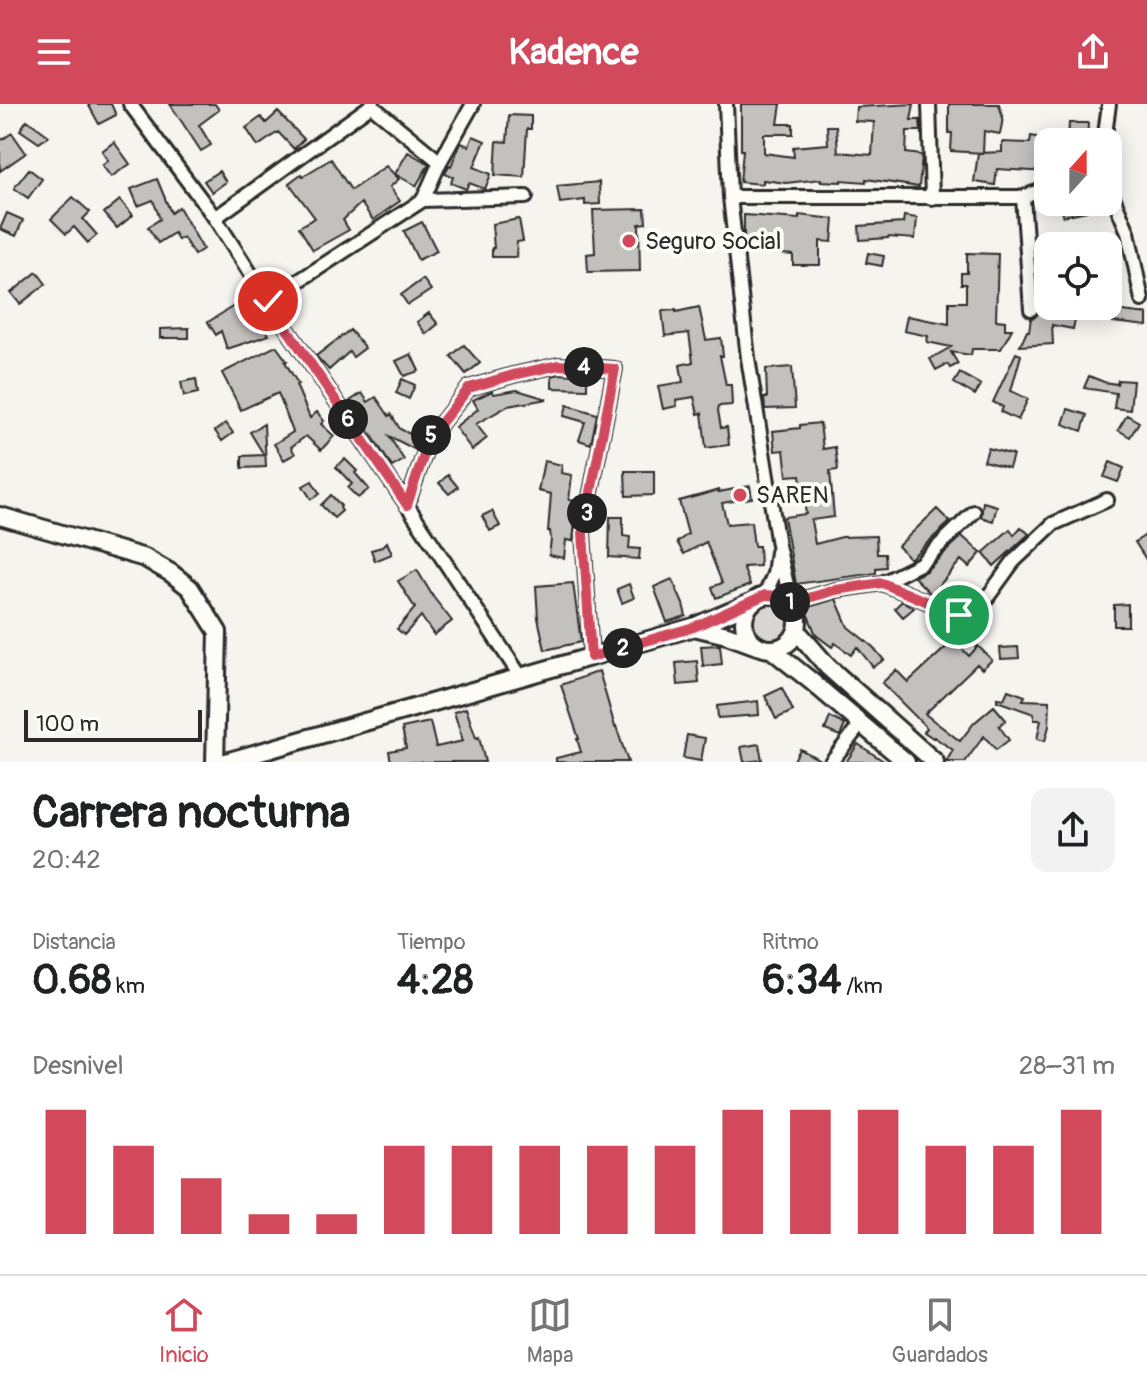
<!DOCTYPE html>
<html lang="es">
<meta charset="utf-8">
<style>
body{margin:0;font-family:Pangolin,sans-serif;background:#f2f2f2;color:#202124;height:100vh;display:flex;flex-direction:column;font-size:30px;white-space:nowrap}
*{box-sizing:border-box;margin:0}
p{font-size:26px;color:#757577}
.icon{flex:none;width:44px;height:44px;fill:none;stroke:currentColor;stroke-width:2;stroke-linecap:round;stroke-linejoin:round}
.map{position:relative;height:658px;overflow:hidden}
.drawer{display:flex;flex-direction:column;background:#fff;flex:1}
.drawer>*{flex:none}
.needle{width:52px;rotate:21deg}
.controls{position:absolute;left:1034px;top:24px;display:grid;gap:16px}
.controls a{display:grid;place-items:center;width:88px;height:88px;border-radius:16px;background:#fff;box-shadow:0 4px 20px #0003;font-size:40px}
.scale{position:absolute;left:24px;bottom:20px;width:178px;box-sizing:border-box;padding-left:8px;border:4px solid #2b2b2b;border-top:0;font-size:22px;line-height:28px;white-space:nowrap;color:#2b2b2b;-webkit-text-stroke:6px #fdfcf7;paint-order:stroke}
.pin{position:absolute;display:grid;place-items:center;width:68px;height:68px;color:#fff;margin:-34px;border:4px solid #fff;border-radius:50%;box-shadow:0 2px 8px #0007}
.km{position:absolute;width:40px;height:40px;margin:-20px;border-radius:50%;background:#222;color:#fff;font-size:22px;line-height:40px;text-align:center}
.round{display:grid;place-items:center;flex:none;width:84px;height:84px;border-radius:16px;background:#f2f2f2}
.head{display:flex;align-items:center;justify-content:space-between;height:136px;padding:0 32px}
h1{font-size:44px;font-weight:800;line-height:60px}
.stats{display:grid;grid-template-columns:repeat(3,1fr);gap:12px;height:136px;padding:8px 32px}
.stats div{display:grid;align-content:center}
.stats b{font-size:40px;font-weight:800}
.stats small{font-size:22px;font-weight:400}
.stats p{font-size:22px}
.chart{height:224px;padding:16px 32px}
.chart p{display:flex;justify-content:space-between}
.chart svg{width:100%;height:144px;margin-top:8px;stroke:#d1495b;stroke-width:6}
header{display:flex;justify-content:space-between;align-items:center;height:104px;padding:0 32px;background:#d1495b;color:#fff;font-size:36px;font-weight:800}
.dock{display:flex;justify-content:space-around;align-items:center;height:112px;border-top:2px solid #e0e0e0;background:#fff;font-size:22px;color:#757577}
.dock a{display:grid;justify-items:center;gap:4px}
.dock .current{color:#d1495b}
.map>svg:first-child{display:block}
.green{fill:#d7d6d2;stroke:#81807e;stroke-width:2}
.building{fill:#c2c1be;stroke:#2b2b2b;stroke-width:2}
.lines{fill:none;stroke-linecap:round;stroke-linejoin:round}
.minor-casing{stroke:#2b2b2b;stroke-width:18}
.secondary-casing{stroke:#2b2b2b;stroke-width:22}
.minor{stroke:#fdfcf7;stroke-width:12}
.secondary{stroke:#fdfcf7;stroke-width:16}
.route-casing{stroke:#fff;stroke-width:16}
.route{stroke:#d1495b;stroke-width:10}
.poi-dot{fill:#d1495b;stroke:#fdfcf7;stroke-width:3}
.labels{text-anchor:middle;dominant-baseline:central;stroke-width:8;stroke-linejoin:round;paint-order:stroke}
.poi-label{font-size:24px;fill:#2b2b2b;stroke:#fdfcf7;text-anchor:start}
</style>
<header><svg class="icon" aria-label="menu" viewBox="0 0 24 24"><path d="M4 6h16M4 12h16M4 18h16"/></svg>Kadence<svg class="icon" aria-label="share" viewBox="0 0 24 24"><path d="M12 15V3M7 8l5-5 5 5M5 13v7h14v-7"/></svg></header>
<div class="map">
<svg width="1147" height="658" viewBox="0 0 1147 658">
<rect width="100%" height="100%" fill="#f5f4ef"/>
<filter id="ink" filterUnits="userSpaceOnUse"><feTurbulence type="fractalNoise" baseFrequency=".0125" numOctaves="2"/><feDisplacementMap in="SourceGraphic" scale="16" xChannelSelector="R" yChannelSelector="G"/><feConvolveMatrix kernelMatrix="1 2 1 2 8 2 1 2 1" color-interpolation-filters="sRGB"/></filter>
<g filter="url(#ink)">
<!-- green -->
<path class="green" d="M751 516a20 20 0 1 1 40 0a20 20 0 1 1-40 0Z"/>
<!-- building -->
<path class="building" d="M88 0H111L116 11 99 20Z
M170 0H215L219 6 199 21 211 41 201 47Z
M741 0H781L778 20H793V30H764V49L794 53 793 43 828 40 827 22H836L838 48 872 51 874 18 855 17 856 3 914 0 911 16H920L921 27H907L906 49 922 51 919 83 866 75V78L841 76V78L821 77V75L786 79 763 76V80L740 78 743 46H741Z
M949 0H999L1003 14 1000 30 984 27 983 49 951 47 952 29H949Z
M278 8 304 35 294 45 278 28 258 42 246 24 261 13 266 19Z
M509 11 531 12V25H527L524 73 495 71 497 37 507 38Z
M27 16 49 32 39 39 20 26Z
M1069 19H1088L1087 38H1068Z
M12 29 26 49 0 67V37Z
M473 32 485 37 474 63 491 70 485 85 469 79 466 85 451 79 453 73 445 70 449 61 451 62 461 39 469 42Z
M1031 32 1048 35V68L997 65 995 81 974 78 978 49 1002 48V38L1030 39Z
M114 38 130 60 111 73 102 61 108 56 102 47Z
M408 48 429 60 416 82 395 70Z
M331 55 351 86 386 62 399 75 390 83 400 97 373 116 361 99 343 116 349 126 313 146 299 123 315 114 289 79 301 70 303 72Z
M29 65 42 75 28 94 14 84Z
M219 67 226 78 212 88 204 77Z
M157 75 171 109 179 103 203 145 194 151 183 133 178 136 174 129 158 139 148 123 160 115 153 96 138 102 131 85Z
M599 78 600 100 585 101V96L560 99 557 82Z
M73 93 90 108 83 115 97 131 88 139 74 123 66 130 51 115Z
M120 96 133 111 117 124 104 109Z
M1061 98H1086L1087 107 1063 112Z
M645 105 646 119 639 120 640 167 588 168 587 150 595 149 593 106Z
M7 109 23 116 16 132 0 125Z
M744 111 799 115V111L834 115 832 138 820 137V161H793V151L770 149 771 135 744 133Z
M904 112 917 114 915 135 888 133V134L860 136 859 122 903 119Z
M519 115 523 137 517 138 516 153H492V144H494L492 120Z
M422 118 437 147 418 156 404 127Z
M868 149 884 152 882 162 866 159Z
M967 149 998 150 996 216 1005 217V225H1012L1001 245H972L971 251 951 248 958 260 950 264 947 260 936 266 930 255 951 243 927 238 928 232 904 227 907 212 949 220V198H966V180H961V169H967Z
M1037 154H1048V205L1076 211 1073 225 1052 221 1053 240 1020 242 1027 227H1029L1031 214 1035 213 1039 208Z
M37 168 46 180 20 200 11 189Z
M423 175 431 186 408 201 401 191Z
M242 197 255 217 259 215 269 231 227 245 221 227 216 231 208 218Z
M699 203 706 236 721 234 723 252H720L726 281H731L732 301 719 302 718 306 721 324 727 323 729 341 706 344 702 309 698 310 694 293 676 296 677 302 663 305 658 282 683 278 680 261 693 258 689 229 665 232 662 207 676 206V208Z
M1114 206 1147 210V222L1113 218Z
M429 209 438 220 426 230 417 218Z
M189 224V234H160V225Z
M350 226 365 244 353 253 349 248 329 266 316 252Z
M464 241 480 259 466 270 451 252Z
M276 242 287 257 285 258 298 280 296 281 310 314 317 308 324 317 321 320 334 332 321 346 306 332 291 343 295 350 284 356 274 340 293 328 278 289 241 306 222 269Z
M1016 249 1021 251 1011 287 1028 295 1018 316 1001 308 1003 303 993 298Z
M411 250 419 267 404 272 396 257Z
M792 263 795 304 765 305 764 294H767L766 265Z
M960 269 981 281 975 291 954 279Z
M560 270 587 272V285L552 284V272Z
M1089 272 1104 278 1117 280 1118 276 1133 277 1130 306 1114 304 1116 289 1084 284Z
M196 275 198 289 184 292 181 278Z
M402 275 415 281 409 295 396 289Z
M517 286 547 295 508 302 476 320 487 334 472 346 455 323 478 305 473 296 492 287 494 290Z
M362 289 368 298 376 293 389 312 391 310 400 325 420 335 416 346 389 332 404 356 392 363 350 297Z
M567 301 597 310 591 340 579 336 585 318 564 312Z
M1068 305 1087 311 1082 327 1063 320Z
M1127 311 1139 318 1130 333 1118 326Z
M226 319 233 329 222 337 215 327Z
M820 319 823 345 835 343 838 366 830 367 834 413 811 416 815 440 842 433 876 432 877 450H885L886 463 876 464V469L796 480 784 413 806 410 800 371 787 372 784 346 775 347 773 327 800 324V321Z
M264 320 266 363 242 364V352L264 351 250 328Z
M988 344 1013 351 1009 364 984 357Z
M345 355 357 367 355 369 369 385 358 394 348 384 352 380 336 363Z
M544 357 562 361 561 369 572 371 569 396 577 397 573 437 566 436 564 454 549 451 551 436 550 427H548L551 390 538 387Z
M1110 358 1124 364 1118 378 1104 373Z
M625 367H654V391L626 392Z
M448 371 458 383 449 390 439 379Z
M312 377 320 390 311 395 303 382Z
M750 382 752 394 722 399 727 420 751 418 754 442H759L760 462 743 463 750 481 716 494 712 483 722 479 706 438 684 450 677 438 688 430 679 397 719 386V388Z
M331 391 341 402 340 404 342 407 334 414 321 401Z
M983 398 997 402 993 417 981 413Z
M937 405 950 418 910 455 898 442Z
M492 407 500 422 490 427 482 412Z
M610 413H623V432L630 433 629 444 640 445 639 455 609 453Z
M1021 423 1029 430 994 462 983 449 1010 425 1014 431Z
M1147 430V457L1135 438Z
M962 432 981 449 969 463 961 456 943 477 931 490 914 473 926 467Z
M387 438 392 450 375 457 371 446 382 443Z
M417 466 434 494 452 517 434 531 421 512 404 531 397 525 415 504 398 477Z
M672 475 683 500 686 512 667 518 654 483Z
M573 479 581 538 545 546 538 514 536 482Z
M629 480 634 494 622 499 617 485Z
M836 495 848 523 873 543 884 556 873 563 857 543 851 551 835 539 832 543 816 531 805 504Z
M902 497 914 504 903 513 895 504Z
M1128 500V522H1114V501Z
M954 536 969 552 978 542 992 556 982 565 977 560 925 610 960 637 974 619 994 602 1006 616 999 622 1009 636 996 646 984 632 965 658H946L953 646 934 633 933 634 924 628 927 624 882 579 896 566 908 578Z
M720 541 722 560 703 562 701 542Z
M1018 543 1019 554 1001 555 1000 544Z
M697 557 699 579 678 581 676 559Z
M599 567 615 623 616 622 628 658H556V654L581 648 577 635H579L561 581Z
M782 584 793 607 776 615 765 592Z
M1008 586 1025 592 1023 596 1050 597 1049 622 1045 637 1037 635 1041 616H1034V610L997 597V594L1004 595Z
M758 597 759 611 718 614 717 602Z
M466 604 476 634 479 633 485 658H391L389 647 406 644 402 624 430 618 436 643 463 637 454 608Z
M830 613 845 621 840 632 825 626Z
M687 631 705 634 701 657 683 654Z
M759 640 762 656 744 658 741 643Z
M858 640 885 658H846Z
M800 645 822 657V658H793Z"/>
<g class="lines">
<!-- minor casing -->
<g class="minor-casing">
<path id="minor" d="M130 0 215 114 268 197 407 401 521 573
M726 0 730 93 748 254 778 441 791 499 836 486 882 479 959 511 981 502 1013 458 1053 420 1107 396
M929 0 932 94
M372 2 440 58
M1104 38 1109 0
M1108 81 1128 128 1142 196
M730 93H1023L1048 84
M1023 93 1031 205
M423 96 526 93
M215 114 373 0
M268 197 423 96 440 58 473 0
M407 401 430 333 469 284 513 271 559 261 615 265 583 429 591 553
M882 479 920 460 974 408
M765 491 774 470 777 448
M831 658 861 620"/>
</g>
<!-- secondary casing -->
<g class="secondary-casing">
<path id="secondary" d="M0 412 145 454 171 469 190 484 218 528 215 658
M744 518a27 27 0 1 1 54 0a27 27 0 1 1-54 0Z
M694 523 727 531 757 542
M797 527 828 563 935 658
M771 545 811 577 906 658
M226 658 694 523 751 499"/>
</g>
<!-- minor -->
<use href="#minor" class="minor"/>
<!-- secondary -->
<use href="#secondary" class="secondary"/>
</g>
</g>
<g class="lines" filter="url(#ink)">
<!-- route casing -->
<g class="route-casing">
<path id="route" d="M268 197 407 401 430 333 469 284 513 271 559 261 615 265 583 429 591 553 694 523 765 491 779 492 791 499 836 486 882 479 959 511"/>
</g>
<!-- route -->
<use href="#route" class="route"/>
</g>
<!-- markers -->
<g class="poi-dot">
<circle cx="629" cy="137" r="8"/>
<circle cx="740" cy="391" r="8"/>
</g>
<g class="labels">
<!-- poi labels -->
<g class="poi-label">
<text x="645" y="137">Seguro Social</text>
<text x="756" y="391">SAREN</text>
</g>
</g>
</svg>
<div class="controls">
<a><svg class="needle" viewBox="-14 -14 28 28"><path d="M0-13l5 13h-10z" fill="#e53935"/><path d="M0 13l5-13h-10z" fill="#757577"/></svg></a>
<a><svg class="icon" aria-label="locate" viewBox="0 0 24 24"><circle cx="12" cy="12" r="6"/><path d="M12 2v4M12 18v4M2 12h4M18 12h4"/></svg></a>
</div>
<div class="scale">100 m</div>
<div class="pin" style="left:959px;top:511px;background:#1e9e55"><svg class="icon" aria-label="arrive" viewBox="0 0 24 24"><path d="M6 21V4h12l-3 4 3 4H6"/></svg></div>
<div class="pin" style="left:268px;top:197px;background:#d93025"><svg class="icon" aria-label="check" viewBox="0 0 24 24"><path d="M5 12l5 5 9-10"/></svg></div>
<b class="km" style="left:790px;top:498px">1</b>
<b class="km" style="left:623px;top:544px">2</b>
<b class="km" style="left:587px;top:409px">3</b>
<b class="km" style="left:584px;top:263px">4</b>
<b class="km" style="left:431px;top:331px">5</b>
<b class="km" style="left:348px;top:315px">6</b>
</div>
<section class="drawer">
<div class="head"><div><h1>Carrera nocturna</h1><p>20:42</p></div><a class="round"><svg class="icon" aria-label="share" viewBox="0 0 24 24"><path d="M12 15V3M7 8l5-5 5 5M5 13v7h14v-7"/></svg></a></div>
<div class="stats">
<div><p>Distancia</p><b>0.68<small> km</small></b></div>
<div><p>Tiempo</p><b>4:28</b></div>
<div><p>Ritmo</p><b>6:34<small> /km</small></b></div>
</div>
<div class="chart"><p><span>Desnivel</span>28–31 m</p>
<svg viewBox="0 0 160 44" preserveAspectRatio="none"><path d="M5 44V6M15 44V17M25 44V27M35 44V38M45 44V38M55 44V17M65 44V17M75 44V17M85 44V17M95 44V17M105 44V6M115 44V6M125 44V6M135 44V17M145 44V17M155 44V6"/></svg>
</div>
</section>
<nav class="dock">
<a class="current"><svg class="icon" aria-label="home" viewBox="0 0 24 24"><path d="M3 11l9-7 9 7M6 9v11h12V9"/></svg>Inicio</a>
<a><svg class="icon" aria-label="map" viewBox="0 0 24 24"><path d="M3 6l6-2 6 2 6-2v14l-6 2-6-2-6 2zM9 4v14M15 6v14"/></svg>Mapa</a>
<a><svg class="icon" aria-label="saved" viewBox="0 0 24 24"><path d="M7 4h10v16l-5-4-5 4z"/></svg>Guardados</a>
</nav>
